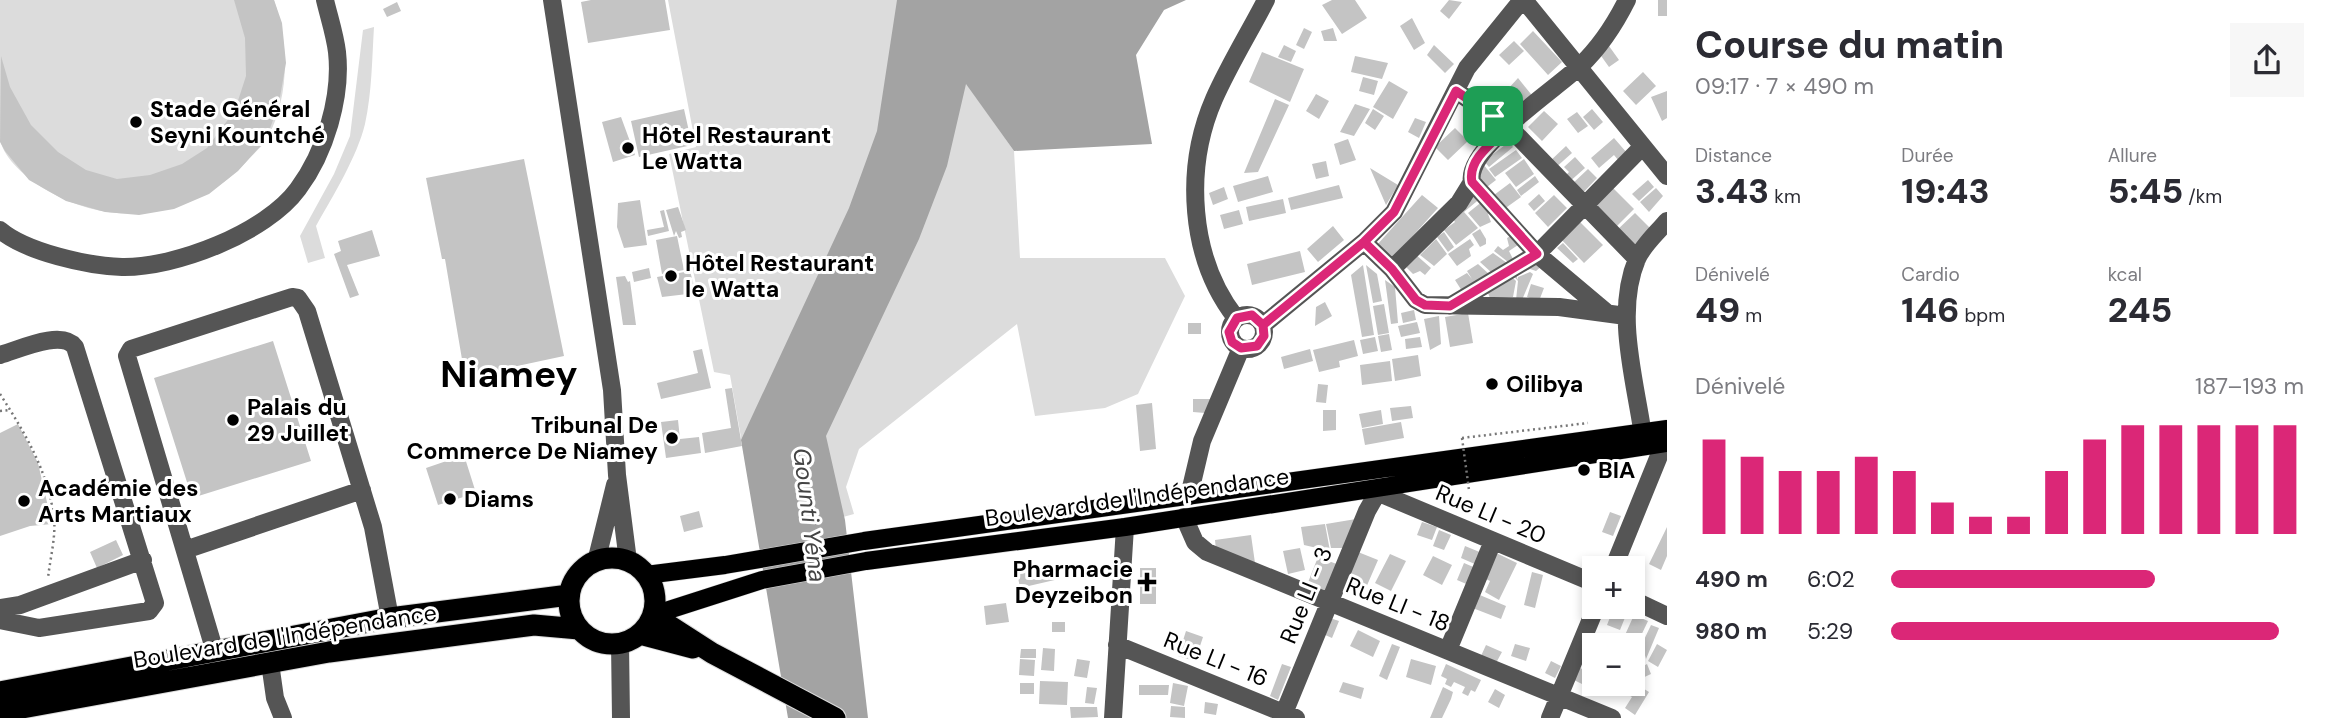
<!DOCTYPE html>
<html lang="fr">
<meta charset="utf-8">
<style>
body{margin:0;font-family:"DM Sans",sans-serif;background:#f7f7f7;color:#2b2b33;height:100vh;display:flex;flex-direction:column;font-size:26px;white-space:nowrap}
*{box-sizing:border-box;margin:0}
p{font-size:23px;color:#7c7c81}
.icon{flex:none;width:38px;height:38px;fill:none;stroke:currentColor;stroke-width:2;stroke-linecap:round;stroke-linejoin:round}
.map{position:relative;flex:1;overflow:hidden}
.side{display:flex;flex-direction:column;background:#fff;width:665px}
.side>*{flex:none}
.buttons{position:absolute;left:1582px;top:556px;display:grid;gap:14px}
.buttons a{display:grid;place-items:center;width:63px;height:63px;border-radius:0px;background:#fff;box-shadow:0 4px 10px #0003;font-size:35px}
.pin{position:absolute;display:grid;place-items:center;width:60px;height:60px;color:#fff;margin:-30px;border-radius:14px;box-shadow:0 4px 10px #0006}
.round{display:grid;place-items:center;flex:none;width:74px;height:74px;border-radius:0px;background:#f7f7f7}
.headline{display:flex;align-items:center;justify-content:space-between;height:119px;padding:0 28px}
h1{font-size:38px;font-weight:800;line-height:52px}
.figures{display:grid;grid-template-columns:repeat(3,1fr);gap:10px;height:119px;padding:7px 28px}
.figures div{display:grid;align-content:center}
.figures b{font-size:35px;font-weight:800}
.figures small{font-size:19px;font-weight:400}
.figures p{font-size:19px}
.chart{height:196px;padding:14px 28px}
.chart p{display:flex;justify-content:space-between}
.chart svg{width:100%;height:126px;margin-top:7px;stroke:#db2777;stroke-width:6}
ul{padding:0 28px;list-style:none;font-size:23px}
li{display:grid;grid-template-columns:112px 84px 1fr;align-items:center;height:52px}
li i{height:18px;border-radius:9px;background:#db2777}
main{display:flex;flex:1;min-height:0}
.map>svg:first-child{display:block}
.green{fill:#dcdcdc}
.water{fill:#a3a3a3}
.building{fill:#c4c4c4}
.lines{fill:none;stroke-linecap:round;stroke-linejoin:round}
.major-casing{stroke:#dbdbdb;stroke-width:19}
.highway-casing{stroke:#dbdbdb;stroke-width:23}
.path{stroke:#777;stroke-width:2.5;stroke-dasharray:2 3.5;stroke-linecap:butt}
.minor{stroke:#555;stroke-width:18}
.major{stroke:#000;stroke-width:18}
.highway{stroke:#000;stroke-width:21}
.path-bridge{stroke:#777;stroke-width:2.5;stroke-dasharray:2 3.5;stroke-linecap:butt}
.route-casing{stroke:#fff;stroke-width:14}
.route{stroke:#db2777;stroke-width:9}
.poi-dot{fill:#000;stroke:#fff;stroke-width:2.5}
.labels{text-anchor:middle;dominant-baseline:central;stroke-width:6;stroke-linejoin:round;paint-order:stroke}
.poi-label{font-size:23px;font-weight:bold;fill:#000;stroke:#fff;text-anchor:start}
.street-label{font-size:23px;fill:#000;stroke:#fff}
.water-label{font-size:24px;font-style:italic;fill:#444;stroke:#fff}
.town-label{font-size:37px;font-weight:bold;fill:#000;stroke:#fff}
</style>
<main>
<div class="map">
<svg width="1667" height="718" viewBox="0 0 1667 718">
<rect width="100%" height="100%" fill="#fff"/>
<!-- green -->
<path class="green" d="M0 0H274C289 45 290 96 267 139 262 147 252 155 246 162 193 219 114 229 48 191 31 181 7 163 1 143 0 133 0 117 0 106 0 71 0 35 0 0Z
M668 0H978L966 83 1014 151 1020 258H1165L1185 296 1138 394 1105 408 1035 416 1017 324 859 449 846 487 854 514 759 540 730 375 714 372 669 154 696 147Z
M374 27C372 59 372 92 365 124 357 157 333 196 316 226L325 258 308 263 300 236 334 174 350 136 363 30Z"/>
<!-- water -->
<path class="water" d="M897 0H1186L1164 10 1136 55 1152 144 1014 151 966 84 947 166 919 239 826 436 845 520 868 718H788L741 440 849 208 877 131Z"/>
<!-- building -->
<path class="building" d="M234 0H274L282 23 286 63 279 103 266 140 238 171 209 194 174 209 139 215 105 212 66 201 29 180 5 151 0 142 1 56 10 87 31 125 58 152 86 170 117 179 150 175 182 164 207 148 235 110 246 76 245 38Z
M591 0H665L670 30 588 43 581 2Z
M1332 0H1355L1367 18 1342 34 1322 5Z
M1449 0 1462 2 1449 19 1440 11Z
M1658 0H1667V16H1658Z
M397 2 401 11 387 17 383 9Z
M1412 18 1425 43 1414 50 1400 26Z
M1304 28 1312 32 1304 49 1296 45Z
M1333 28 1337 41H1324L1321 31Z
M1533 31 1562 62 1548 75 1520 44Z
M1514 41 1524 51 1509 65 1499 55Z
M1284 45 1296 51 1291 62 1278 57Z
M1434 45 1454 64 1445 73 1427 55Z
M1609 46 1619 60 1609 67 1599 53Z
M1262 52 1304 69 1290 102 1249 82Z
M1355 56 1388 63 1382 79 1351 72Z
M1643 72 1656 86 1636 105 1623 91Z
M1363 77 1378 81 1374 95 1359 91Z
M1518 78 1535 99 1511 118 1497 101Z
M1389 81 1408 92 1393 119 1373 107Z
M1667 91V118L1662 121 1651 97Z
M1316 94 1329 101 1319 119 1306 111Z
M1275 99 1289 105 1258 172 1244 173Z
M1355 104 1370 109 1354 136 1340 132Z
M684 109 692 145 639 157 631 121Z
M1373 109 1384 116 1375 130 1365 123Z
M1592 109 1603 122 1594 130 1583 117Z
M1544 111 1558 124 1542 141 1528 127Z
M1577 112 1588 126 1578 133 1567 119Z
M621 117 635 155 613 162 602 122Z
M1415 118 1426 122 1419 138 1408 132Z
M1455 128 1468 141 1448 160 1435 147Z
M1614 138 1627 153 1618 160 1614 155 1599 168 1591 158Z
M1348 139 1356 160 1340 165 1334 144Z
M1509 142 1513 147 1489 167 1484 161Z
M1566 146 1572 153 1554 169 1548 163Z
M1516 150 1522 158 1495 177 1489 169Z
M1575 157 1585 168 1568 183 1563 178 1569 172 1564 167Z
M524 159 564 356 465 377 445 259H442L426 178Z
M1524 159 1534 174 1516 187 1505 173Z
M1326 161 1329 176 1316 179 1312 164Z
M1483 164 1496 180 1483 190 1475 179Z
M1370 168 1398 185 1386 205Z
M1588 169 1597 178 1580 196 1570 186Z
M1268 176 1273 192 1238 202 1233 186Z
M1535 176 1539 182 1521 196 1517 190Z
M1648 180 1654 187 1639 201 1632 194Z
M1510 183 1521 197 1500 212 1490 198Z
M1339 185 1343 198 1291 210 1288 198Z
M1611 186 1634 209 1613 230 1590 207Z
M1224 187 1228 199 1213 205 1209 193Z
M1656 188 1663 196 1649 212 1640 202Z
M1478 191 1482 197 1464 212 1478 228 1456 245 1444 230 1455 222 1453 219Z
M1539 194 1545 201 1534 211 1528 204Z
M1422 195 1438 208 1392 259 1376 246Z
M1554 195 1567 208 1548 227 1535 213Z
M1283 199 1286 213 1249 221 1246 207Z
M640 200 647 245 624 248 617 227 618 203Z
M1484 200 1492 210 1488 214 1491 222 1480 227 1468 213Z
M678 207 686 230 681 232 682 237 679 238 676 231 674 236 666 210Z
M664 210 669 231 648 236 647 230 664 227 660 211Z
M1239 210 1243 224 1224 229 1220 215Z
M1635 213 1653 231 1633 250 1615 232Z
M1576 218 1603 245 1584 263 1558 236Z
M1333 226 1344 240 1318 262 1307 249Z
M1480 229 1486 239V244L1480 247 1472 234Z
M372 230 380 256 347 265 359 295 350 298 334 254 341 251 338 241Z
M1444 232 1454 247 1448 252 1437 237Z
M1516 233 1521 243 1509 251 1513 259 1508 262 1494 251 1498 246 1503 250 1509 246 1507 238Z
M677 236 684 270 662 274 656 240Z
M1436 239 1447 254 1434 266 1420 255Z
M1470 239 1474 245 1469 249 1471 256 1457 266 1448 254Z
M1563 243 1578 259 1573 263 1557 248Z
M1300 251 1305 272 1252 285 1247 264Z
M1493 253 1507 263 1492 273 1480 262Z
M1415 254 1431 268 1425 275 1420 271 1413 274 1405 266Z
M1478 264 1489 274 1462 291 1455 280 1467 273 1472 279 1467 271Z
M1525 264 1543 265 1536 271 1530 269 1516 275 1518 280V277L1530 272 1533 274 1522 300H1516L1518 281 1511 273Z
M1363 265 1374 335 1362 337 1351 275Z
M1366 265 1377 274 1382 301 1373 303Z
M649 268 651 278 634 282 632 272Z
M690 271 696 293 662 297 657 277Z
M625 276 628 282 630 281 636 325H623L616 277Z
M1511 276 1516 281 1513 297 1490 298 1486 288Z
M1385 280 1395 287 1398 323 1391 324Z
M1531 284 1544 288 1539 301 1527 297Z
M1325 302 1332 316 1315 326 1316 307Z
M1384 304 1389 333 1378 335 1373 306Z
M1414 310 1416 320 1403 323 1401 313Z
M1468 313 1473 343 1450 347 1445 317Z
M1439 316 1441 344 1430 350 1424 319Z
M1417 322 1420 333 1401 337 1398 326Z
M1188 323H1201V334H1188Z
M1389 334 1392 350 1381 352 1378 336Z
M1375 337 1378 351 1363 354 1360 340Z
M1420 337 1422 347 1406 349 1405 339Z
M1354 340 1358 356 1339 361 1340 367 1319 372 1313 350Z
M273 341 311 461 192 498 154 378Z
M702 349 711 388 661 399 657 383 698 373 693 351Z
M1310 349 1313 361 1284 369 1281 357Z
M1418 355 1421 376 1395 381 1392 359Z
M1390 361 1392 381 1362 385 1360 365Z
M1318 384 1328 385 1326 403 1316 402Z
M732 388 742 446 705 453 702 433 731 428 725 389Z
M1193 399H1211L1205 413 1193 412Z
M1152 403 1156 449 1140 451 1136 405Z
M1411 406 1413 418 1392 421 1390 408Z
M1323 410H1336V430L1323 431Z
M1381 410 1383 424 1362 428 1359 414Z
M678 420 680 439 699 437 701 453 666 458 661 422Z
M1401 422 1404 438 1365 445 1362 429Z
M18 424 38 463 52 524 30 526 0 536V433Z
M464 455 476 493 438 505 426 468Z
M699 511 703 527 684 532 680 516Z
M1610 512 1621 516 1613 536 1602 532Z
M1362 518 1349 548H1331L1326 524Z
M1422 522 1437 527 1432 540 1417 535Z
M1325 524 1330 551 1304 545 1301 527Z
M1667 527V556L1661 570 1649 564Z
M1439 530 1451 535 1444 550 1433 546Z
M1251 535 1255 563 1216 550 1215 540Z
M116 540 123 555 97 568 90 552Z
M1465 546 1482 553 1477 565 1461 558Z
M1300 548 1305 570 1288 574 1283 551Z
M1492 551 1517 563 1499 600 1485 592 1490 581 1480 576Z
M1358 552 1378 560 1365 590 1345 582Z
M1390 554 1406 561 1391 591 1375 583Z
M1433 556 1452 565 1442 585 1423 575Z
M1318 557 1342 566 1331 594 1307 585Z
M1464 563 1478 569 1471 586 1457 580Z
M1056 564 1059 579 1020 588 1017 572Z
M1140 568H1156V604H1140Z
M1532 572 1543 575 1535 608 1524 605Z
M1475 593 1506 606 1501 619 1470 607Z
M1006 603 1009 622 986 625 984 606Z
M1614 607 1628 610 1620 630 1607 625Z
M1634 615 1648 621 1637 644 1625 635Z
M1330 618 1339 621 1332 638 1323 634Z
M1052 622H1065V632H1052Z
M1651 625 1659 628 1646 659 1642 644Z
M1358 630 1380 641 1373 657 1350 646Z
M1186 631 1203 637 1195 661 1178 656Z
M1392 644 1400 647 1387 680 1379 676Z
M1515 644 1530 648 1526 661 1511 656Z
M1657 644 1667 650 1658 667 1648 661Z
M1486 645 1502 652 1496 663 1481 656Z
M1043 648 1055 649 1054 671 1041 670Z
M1021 649H1036V658H1020Z
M1020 659 1035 660 1034 676 1019 675Z
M1077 659 1090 661 1087 678 1074 676Z
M1411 659 1436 666 1431 685 1406 677Z
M1551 661 1561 666 1555 678 1545 673Z
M1282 664 1291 667 1278 700 1270 696Z
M1446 664 1481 680 1475 692 1471 690 1468 696 1462 693 1465 687 1454 682 1451 687 1445 684 1447 679 1441 676Z
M1647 664 1651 674 1638 680 1634 671Z
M1580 668 1590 673 1584 685 1574 680Z
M1040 681 1068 682 1067 705 1039 704Z
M1343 682 1364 688 1361 699 1339 692Z
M1633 682 1649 692 1635 715 1625 708 1632 697 1625 693Z
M1020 683H1034V694H1020Z
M1173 683 1188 686 1184 706 1170 703Z
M1139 685H1169L1168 695H1139Z
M1087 687 1097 688 1094 704 1085 703Z
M1443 687 1453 692 1451 699 1442 718H1430Z
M1495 689 1505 695 1499 708 1488 702Z
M1205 702 1218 704 1216 715 1204 713Z
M1171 706 1185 707V718L1170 717Z
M1070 707H1097L1098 717 1071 718Z"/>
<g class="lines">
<!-- major casing -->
<g class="major-casing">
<path id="major" d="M646 575 725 565 864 541 1667 429
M653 615 762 580 866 561 1125 527 1667 443"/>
</g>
<!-- highway casing -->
<g class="highway-casing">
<path id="highway" d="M569 601a43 43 0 1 1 86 0a43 43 0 1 1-86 0Z
M653 615 712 653 835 718
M640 634 693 648
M0 692 390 618 569 595
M0 712 329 652 534 625 579 629"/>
</g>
<!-- path -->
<path class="path" d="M0 394C25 433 48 471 54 518 56 537 50 559 48 578
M0 411 10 410
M1462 438 1588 423"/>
<!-- minor -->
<path class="minor" d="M552 0 612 390 617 475 628 561
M1524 0 1667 176
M1456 91 1508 126 1637 259
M1472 182 1537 254 1607 313
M0 230C26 252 88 266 122 267 175 268 266 233 298 189 325 153 342 97 337 52 335 35 329 17 325 0
M1364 242 1392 269 1416 300 1425 305 1559 307 1626 316
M1392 269 1459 203 1472 182C1465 148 1556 89 1580 66 1599 48 1615 24 1627 0
M1450 306 1537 254 1642 147
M1230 332a17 17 0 1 1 34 0a17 17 0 1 1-34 0Z
M1236 318C1189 258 1184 168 1214 99 1229 65 1249 33 1266 0
M1263 325 1364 242 1394 212 1467 68 1522 0
M0 355C18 350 62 329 75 347L155 603 149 611 39 628 0 620
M1642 429C1634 376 1615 311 1637 259 1643 245 1657 233 1667 221
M1379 493 1594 583
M1189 496 1202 441 1241 348
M1184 517 1195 542 1207 552 1612 718
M185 550 362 490
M596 562 615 485
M1613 569 1661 451
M1633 600 1667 616
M0 608 20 605 143 560
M620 643 621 718
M1117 645 1296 718
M1448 650 1493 541
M215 652 127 356 131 349 292 297 298 298 307 311 373 527 390 618
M270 663 275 698 283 718
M1113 718 1125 527
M1282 718 1367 511 1375 497 1388 487
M1550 718 1596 607"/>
<!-- major -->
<use href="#major" class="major"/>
<!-- highway -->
<use href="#highway" class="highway"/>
<!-- path-bridge -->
<path class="path-bridge" d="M1462 438 1469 490"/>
</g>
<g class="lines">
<!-- route casing -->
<g class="route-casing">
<path id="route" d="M1493 116 1456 91 1394 212 1364 242 1263 325 1252 315 1237 318 1229 332 1232 342 1241 348 1257 346 1264 336 1263 325 1364 242 1392 269 1416 300 1425 305 1450 306 1537 254 1472 182C1467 160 1494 141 1508 127L1493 116"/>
</g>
<!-- route -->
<use href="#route" class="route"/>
</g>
<!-- markers -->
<g class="poi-dot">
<circle cx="136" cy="122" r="7"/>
<circle cx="628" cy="148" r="7"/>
<circle cx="671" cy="276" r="7"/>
<circle cx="1492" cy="384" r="7"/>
<circle cx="233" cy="420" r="7"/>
<circle cx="672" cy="438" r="7"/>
<circle cx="1584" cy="470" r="7"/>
<circle cx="450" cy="499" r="7"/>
<circle cx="24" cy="501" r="7"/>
<path d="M1143.5 571.5h7v7h7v7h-7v7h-7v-7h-7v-7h7z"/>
</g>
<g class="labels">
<!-- poi labels -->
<g class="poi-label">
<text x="150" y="109">Stade Général<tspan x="150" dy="26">Seyni Kountché</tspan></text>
<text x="642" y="135">Hôtel Restaurant<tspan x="642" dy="26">Le Watta</tspan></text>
<text x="685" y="263">Hôtel Restaurant<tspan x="685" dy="26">le Watta</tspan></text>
<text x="1506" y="384">Oilibya</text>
<text x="247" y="407">Palais du<tspan x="247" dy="26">29 Juillet</tspan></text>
<text x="658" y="425" text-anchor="end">Tribunal De<tspan x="658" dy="26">Commerce De Niamey</tspan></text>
<text x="1598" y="470">BIA</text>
<text x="38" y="488">Académie des<tspan x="38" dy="26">Arts Martiaux</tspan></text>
<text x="464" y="499">Diams</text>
<text x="1133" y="569" text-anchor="end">Pharmacie<tspan x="1133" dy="26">Deyzeibon</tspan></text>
</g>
<!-- street labels -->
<g class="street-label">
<text transform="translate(1137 497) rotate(-8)">Boulevard de l'Indépendance</text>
<text transform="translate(1491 514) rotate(23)">Rue LI - 20</text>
<text transform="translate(1306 595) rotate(-68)">Rue LI - 3</text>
<text transform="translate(1398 604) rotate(22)">Rue LI - 18</text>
<text transform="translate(285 636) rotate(-9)">Boulevard de l'Indépendance</text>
<text transform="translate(1216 659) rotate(22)">Rue LI - 16</text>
</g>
<!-- water labels -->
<g class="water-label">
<text transform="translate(810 515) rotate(83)">Gounti Yéna</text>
</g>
<!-- town labels -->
<g class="town-label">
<text x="509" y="374">Niamey</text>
</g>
</g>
</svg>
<div class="buttons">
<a>+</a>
<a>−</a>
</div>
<div class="pin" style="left:1493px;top:116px;background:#1e9e55"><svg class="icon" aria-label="arrive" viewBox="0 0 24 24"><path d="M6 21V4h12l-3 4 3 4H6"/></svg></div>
</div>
<section class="side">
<div class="headline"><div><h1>Course du matin</h1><p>09:17 · 7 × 490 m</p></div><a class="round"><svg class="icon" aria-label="share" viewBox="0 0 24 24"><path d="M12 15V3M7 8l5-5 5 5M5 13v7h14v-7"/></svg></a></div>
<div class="figures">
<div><p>Distance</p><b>3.43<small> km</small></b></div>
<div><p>Durée</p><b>19:43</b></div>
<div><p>Allure</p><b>5:45<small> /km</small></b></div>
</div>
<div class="figures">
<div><p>Dénivelé</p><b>49<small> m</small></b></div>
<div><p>Cardio</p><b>146<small> bpm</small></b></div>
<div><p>kcal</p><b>245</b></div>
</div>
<div class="chart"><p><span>Dénivelé</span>187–193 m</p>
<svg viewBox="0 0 160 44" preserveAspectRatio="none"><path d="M5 44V11M15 44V17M25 44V22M35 44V22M45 44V17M55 44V22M65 44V33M75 44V38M85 44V38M95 44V22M105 44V11M115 44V6M125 44V6M135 44V6M145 44V6M155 44V6"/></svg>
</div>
<ul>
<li><b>490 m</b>6:02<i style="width:64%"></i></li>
<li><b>980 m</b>5:29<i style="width:94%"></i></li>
</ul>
</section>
</main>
